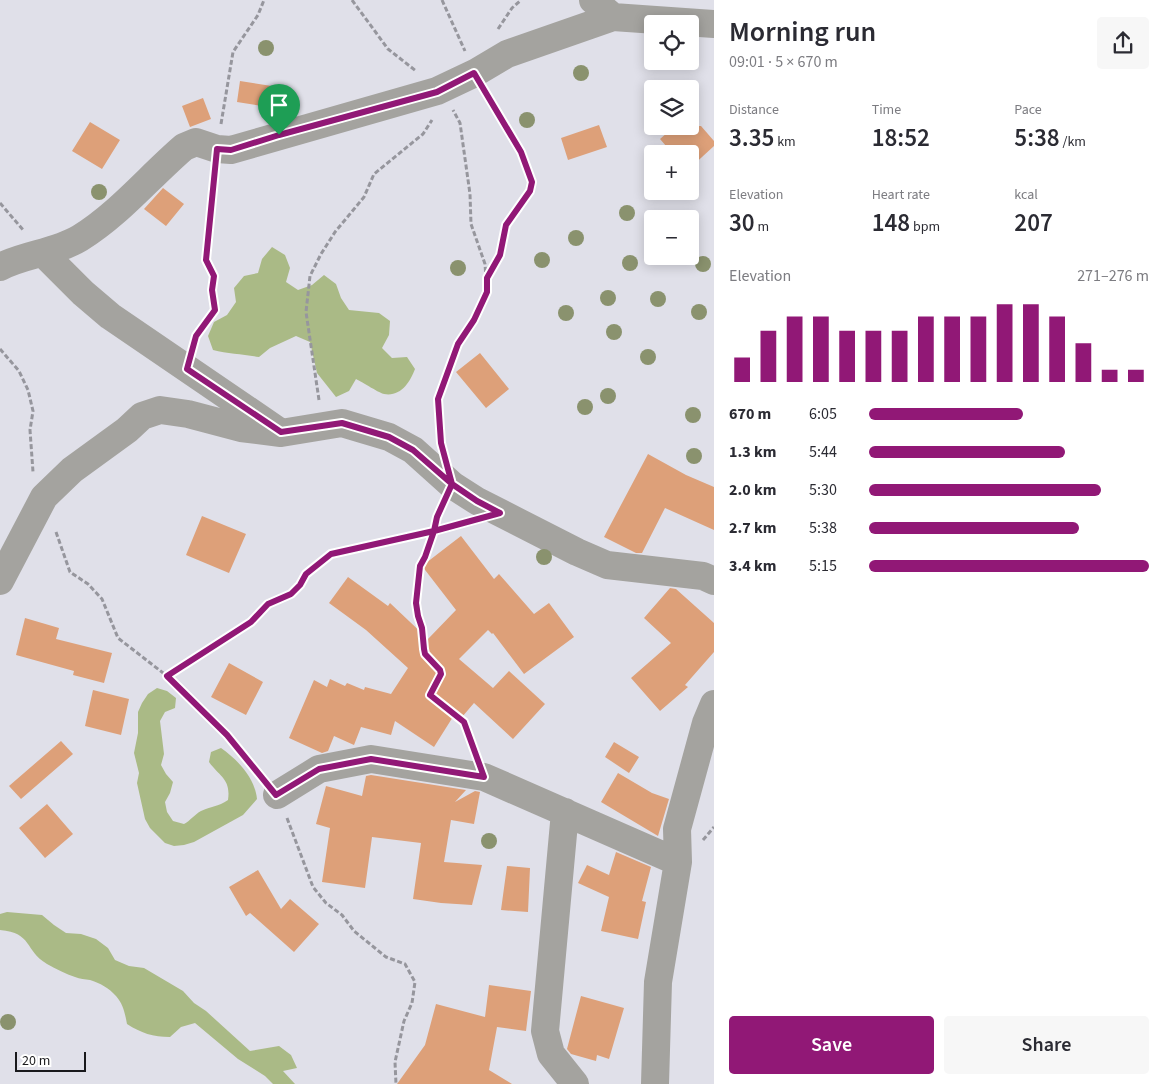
<!DOCTYPE html>
<meta charset="utf-8">
<style>
body{margin:0;font-family:"Source Sans 3",sans-serif;background:#f7f7f7;color:#2b2b33;height:100vh;display:flex;flex-direction:column;font-size:19px;white-space:nowrap}
*{box-sizing:border-box;margin:0}
p{font-size:16px;color:#7c7c81}
.icon{flex:none;width:28px;height:28px;fill:none;stroke:currentColor;stroke-width:2;stroke-linecap:round;stroke-linejoin:round}
.map{position:relative;flex:1;overflow:hidden}
.drawer{display:flex;flex-direction:column;background:#fff;width:450px}
.drawer>*{flex:none}
.fabs{position:absolute;left:644px;top:15px;display:grid;gap:10px}
.fabs a{display:grid;place-items:center;width:55px;height:55px;border-radius:5px;background:#fff;box-shadow:0 2px 12px #0003;font-size:25px}
.scale{position:absolute;left:15px;bottom:12px;width:71px;box-sizing:border-box;padding-left:5px;border:2px solid #19191c;border-top:0;font-size:14px;line-height:18px;white-space:nowrap;color:#19191c;-webkit-text-stroke:4px #fff;paint-order:stroke}
.pin{position:absolute;display:grid;place-items:center;width:42px;height:42px;color:#fff;margin:-51px -21px;border-radius:50% 50% 50% 0;rotate:-45deg;box-shadow:0 0 5px #0007}
.pin .icon{rotate:45deg}
.round{display:grid;place-items:center;flex:none;width:52px;height:52px;border-radius:5px;background:#f7f7f7}
.overview{display:flex;align-items:center;justify-content:space-between;height:85px;padding:0 15px}
h1{font-size:28px;font-weight:600;line-height:38px}
.metrics{display:grid;grid-template-columns:repeat(3,1fr);gap:8px;height:85px;padding:5px 15px}
.metrics div{display:grid;align-content:center}
.metrics b{font-size:25px;font-weight:600}
.metrics small{font-size:14px;font-weight:400}
.metrics p{font-size:14px}
.chart{height:140px;padding:10px 15px}
.chart p{display:flex;justify-content:space-between}
.chart svg{width:100%;height:90px;margin-top:5px;stroke:#911876;stroke-width:6}
.cta{display:flex;gap:10px;margin-top:auto;padding:10px 15px}
.cta a{flex:1;height:58px;border-radius:5px;background:#911876;color:#fff;font-size:20px;font-weight:600;line-height:58px;text-align:center}
.cta a+a{background:#f7f7f7;color:#2b2b33}
ul{padding:0 15px;list-style:none;font-size:16px}
li{display:grid;grid-template-columns:80px 60px 1fr;align-items:center;height:38px}
li i{height:12px;border-radius:6px;background:#911876}
main{display:flex;flex:1;min-height:0}
.map>svg:first-child{display:block}
.green{fill:#aaba86}
.building{fill:#dda079}
.lines{fill:none;stroke-linecap:round;stroke-linejoin:round}
.path{stroke:#96969d;stroke-width:3;stroke-dasharray:5 2.5;stroke-linecap:butt}
.minor{stroke:#a4a39f;stroke-width:28}
.tree{fill:#8a926e}
.route-casing{stroke:#fff;stroke-width:10}
.route{stroke:#911876;stroke-width:6}
</style>
<main>
<div class="map">
<svg width="714" height="1084" viewBox="0 0 714 1084">
<rect width="100%" height="100%" fill="#e0e0e9"/>
<!-- green -->
<path class="green" d="M272 247 285 255 290 268 286 282 298 290 312 285 324 275 336 284 341 298 349 310 379 313 390 321 389 335 382 348 392 358 407 357 415 369C410 382 401 397 384 394 381 394 362 382 356 379L349 391 336 397 317 373 310 342 296 336 270 348 259 357C243 354 228 354 213 350L208 336 214 322 227 315 236 302 234 288 244 276 258 273 262 259Z
M157 688 167 691 176 698 175 708 165 712 160 721 164 754 161 765 166 774 173 782 170 793 165 802 167 812 173 821 184 824C190 821 195 814 201 811 211 806 218 807 228 800 231 779 220 777 209 762L211 752 221 748C238 760 255 778 257 799L243 815 194 842 184 845 174 846 165 843 150 828 145 819 137 783 139 773 134 753 138 733V712L142 703 148 694Z
M7 912 42 915 54 925 66 933 81 934 96 939 108 948 115 960 129 966 144 968 183 991 194 1003 206 1011 250 1051 279 1046 291 1055 297 1068 283 1071 295 1084H273L265 1076 238 1059 195 1023 181 1027 170 1037C153 1037 141 1033 127 1024 125 1013 123 1004 116 996 109 988 100 983 90 980 85 979 80 979 75 977 66 974 56 969 47 964 24 950 33 933 0 930V914Z"/>
<!-- building -->
<path class="building" d="M240 81 278 87 275 108 237 102Z
M203 98 211 119 190 127 182 106Z
M90 122 120 140 102 169 72 151Z
M599 125 607 147 568 160 561 138Z
M675 126H701L714 141V146L690 168V154H673L660 139Z
M163 188 184 204 166 226 144 209Z
M480 353 509 389 486 408 456 372Z
M648 454 686 475 714 487V530L665 508 642 553H636L604 537Z
M202 516 246 534 229 573 186 555Z
M461 536 494 579 499 574 534 614 549 603 574 637 524 674 493 633 492 634 488 630 459 659 493 688 509 671 545 704 513 739 474 703 462 717 456 712 434 747 395 721 391 735 361 727 354 745 334 736 328 751 322 753 289 738 314 680 327 687 330 679 345 686 347 683 364 690 365 687 391 694 408 668 366 630 329 603 348 577 388 606 390 603 428 639 456 610 422 566Z
M670 588 676 589 714 623V652L685 685 688 687 660 711 631 678 671 643 644 618Z
M25 618 59 628 56 639 112 653 104 683 73 675 74 671 16 655Z
M229 663 263 682 246 715 211 697Z
M93 690 129 699 121 735 85 726Z
M61 741 73 754 21 799 9 786Z
M614 742 639 757 629 773 605 757Z
M618 773 652 793 669 799 658 836 601 802Z
M371 775 466 790 455 802 475 791 480 792 474 824 451 820 444 862 482 865 472 905 441 903 413 899 421 843 372 837 365 888 322 882 330 828 316 824 326 786 362 796 366 776Z
M47 804 73 834 45 858 19 828Z
M616 852 651 867 642 901 646 902 638 939 601 931 609 897 578 883 587 865 609 875Z
M507 866 530 868 528 912 501 910Z
M258 870 281 909 290 899 319 924 294 952 250 913 246 916 229 887Z
M489 985 531 991 526 1031 497 1027 489 1070 512 1084H397L425 1045 436 1004 485 1017Z
M581 996 624 1008 609 1059 597 1055 596 1061 571 1054 567 1049Z"/>
<g class="lines">
<!-- path -->
<path class="path" d="M352 0 388 49 416 71
M442 0 465 51
M498 29 512 8 521 0
M487 94 521 152 532 182 530 191 506 225 499 255 487 277
M221 124 233 52 258 15 264 0
M0 203 24 231
M194 344 196 336 215 310 212 289 214 276 206 260 215 174
M0 349 19 371 28 390 33 411 30 430 33 472
M319 400 306 312 310 276 321 254 335 232 364 197 374 174 423 134 432 120
M441 440 437 399 458 344 474 320 487 292 485 264 471 224 470 194 460 123 453 110
M442 507 425 557 419 566 416 603 418 615 422 628 425 655 440 670 441 674 430 695 464 722 475 750
M56 532 70 572 88 584 102 599 118 638 167 676 227 735 261 776
M167 676 251 622 268 604 291 594 300 585 306 574 331 554 464 523
M287 818 313 887 326 903 342 915 354 931 386 957 405 964 415 982 412 1003 404 1021 395 1062 396 1084
M703 840 714 827"/>
<!-- minor -->
<path class="minor" d="M593 0 613 17 714 24
M44 254 83 293 110 316 277 430
M0 267C25 254 55 253 80 238 119 214 149 177 184 147L196 142 217 149 231 150 437 91 475 73 507 54 613 17
M0 581 44 497 72 470 127 430 142 416 160 410 188 414 241 428 281 433 342 423 389 437 413 450 452 485 477 501 577 552 607 565 703 576 714 581
M277 795 319 769 371 759 484 777 678 862
M565 812 545 1031 551 1054 575 1084
M655 1084 658 982 678 862 677 829 706 723 714 704"/>
</g>
<!-- trees -->
<g class="tree">
<circle cx="266" cy="48" r="8"/>
<circle cx="581" cy="73" r="8"/>
<circle cx="527" cy="120" r="8"/>
<circle cx="99" cy="192" r="8"/>
<circle cx="627" cy="213" r="8"/>
<circle cx="576" cy="238" r="8"/>
<circle cx="542" cy="260" r="8"/>
<circle cx="630" cy="263" r="8"/>
<circle cx="703" cy="264" r="8"/>
<circle cx="458" cy="268" r="8"/>
<circle cx="608" cy="298" r="8"/>
<circle cx="658" cy="299" r="8"/>
<circle cx="699" cy="312" r="8"/>
<circle cx="566" cy="313" r="8"/>
<circle cx="614" cy="332" r="8"/>
<circle cx="648" cy="357" r="8"/>
<circle cx="608" cy="396" r="8"/>
<circle cx="585" cy="407" r="8"/>
<circle cx="693" cy="415" r="8"/>
<circle cx="694" cy="456" r="8"/>
<circle cx="544" cy="557" r="8"/>
<circle cx="489" cy="841" r="8"/>
<circle cx="8" cy="1022" r="8"/>
</g>
<g class="lines">
<!-- route casing -->
<g class="route-casing">
<path id="route" d="M279 135 231 150 217 149 206 260 214 276 212 290 215 310 196 336 187 369 281 432 342 423 389 437 413 450 452 484 437 517 434 531 331 554 306 574 300 585 291 594 268 604 251 622 167 676 227 735 276 795 319 769 371 759 484 777 464 722 430 695 441 674 440 670 425 654 424 649 422 628 418 616 416 603 420 566 425 557 434 531 500 513 477 501 452 484 441 443 438 399 458 344 474 320 487 292V278L500 255 506 225 530 191 532 182 521 152 474 73 437 92 279 135"/>
</g>
<!-- route -->
<use href="#route" class="route"/>
</g>
</svg>
<div class="fabs">
<a><svg class="icon" aria-label="locate" viewBox="0 0 24 24"><circle cx="12" cy="12" r="6"/><path d="M12 2v4M12 18v4M2 12h4M18 12h4"/></svg></a>
<a><svg class="icon" aria-label="layers" viewBox="0 0 24 24"><path d="M12 4l9 5-9 5-9-5zM3 14l9 5 9-5"/></svg></a>
<a>+</a>
<a>−</a>
</div>
<div class="scale">20 m</div>
<div class="pin" style="left:279px;top:135px;background:#1e9e55"><svg class="icon" aria-label="arrive" viewBox="0 0 24 24"><path d="M6 21V4h12l-3 4 3 4H6"/></svg></div>
</div>
<section class="drawer">
<div class="overview"><div><h1>Morning run</h1><p>09:01 · 5 × 670 m</p></div><a class="round"><svg class="icon" aria-label="share" viewBox="0 0 24 24"><path d="M12 15V3M7 8l5-5 5 5M5 13v7h14v-7"/></svg></a></div>
<div class="metrics">
<div><p>Distance</p><b>3.35<small> km</small></b></div>
<div><p>Time</p><b>18:52</b></div>
<div><p>Pace</p><b>5:38<small> /km</small></b></div>
</div>
<div class="metrics">
<div><p>Elevation</p><b>30<small> m</small></b></div>
<div><p>Heart rate</p><b>148<small> bpm</small></b></div>
<div><p>kcal</p><b>207</b></div>
</div>
<div class="chart"><p><span>Elevation</span>271–276 m</p>
<svg viewBox="0 0 160 44" preserveAspectRatio="none"><path d="M5 44V32M15 44V19M25 44V12M35 44V12M45 44V19M55 44V19M65 44V19M75 44V12M85 44V12M95 44V12M105 44V6M115 44V6M125 44V12M135 44V25M145 44V38M155 44V38"/></svg>
</div>
<ul>
<li><b>670 m</b>6:05<i style="width:55%"></i></li>
<li><b>1.3 km</b>5:44<i style="width:70%"></i></li>
<li><b>2.0 km</b>5:30<i style="width:83%"></i></li>
<li><b>2.7 km</b>5:38<i style="width:75%"></i></li>
<li><b>3.4 km</b>5:15<i style="width:100%"></i></li>
</ul>
<div class="cta"><a>Save</a><a>Share</a></div>
</section>
</main>
